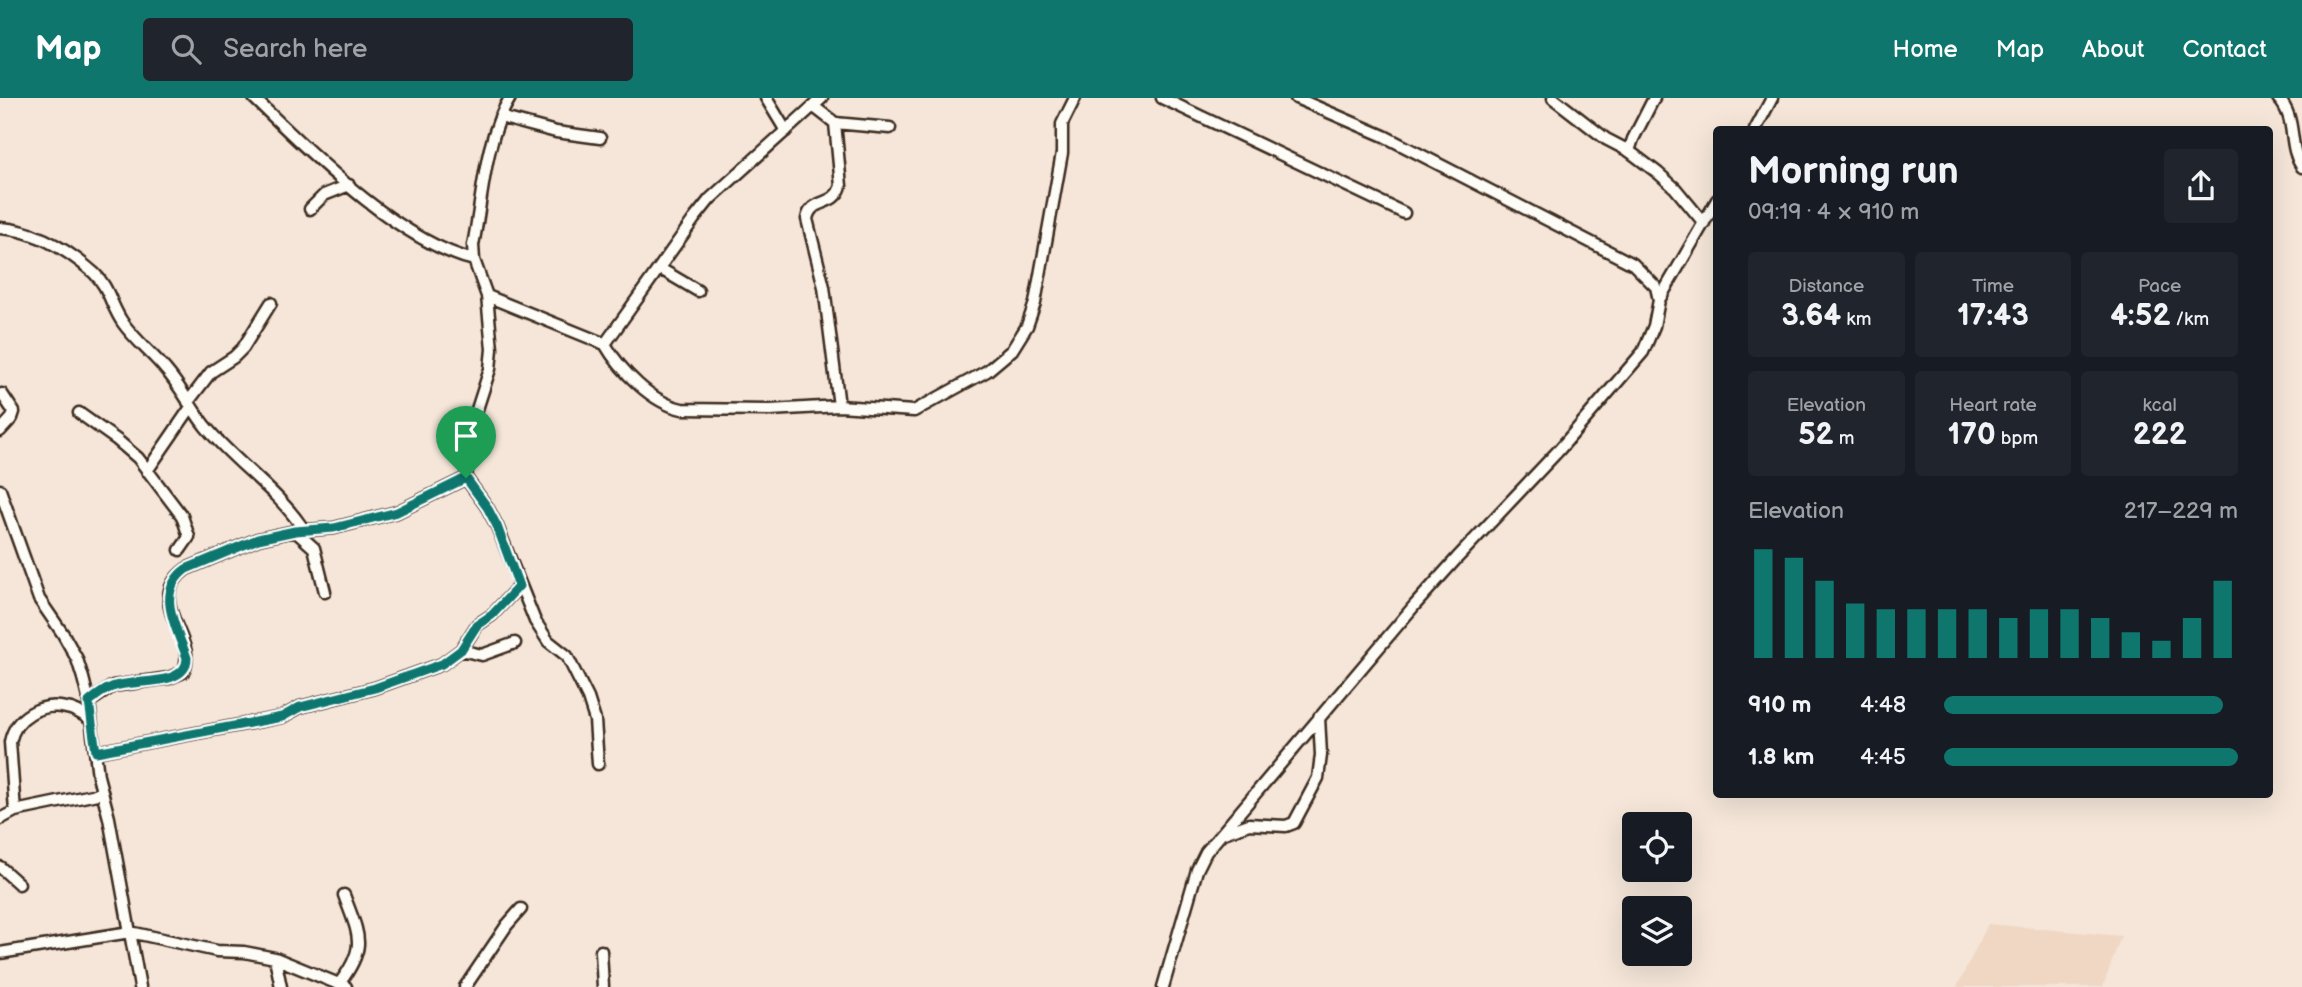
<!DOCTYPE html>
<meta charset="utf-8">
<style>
body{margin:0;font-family:"Balsamiq Sans",sans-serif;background:#20242c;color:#f1f3f6;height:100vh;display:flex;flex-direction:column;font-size:26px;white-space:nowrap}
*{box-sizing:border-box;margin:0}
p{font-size:23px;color:#9ea1a6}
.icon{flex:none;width:38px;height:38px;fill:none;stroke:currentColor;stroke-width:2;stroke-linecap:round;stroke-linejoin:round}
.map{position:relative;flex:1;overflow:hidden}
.sheet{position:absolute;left:1713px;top:28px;width:560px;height:672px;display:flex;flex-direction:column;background:#171b24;border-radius:7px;box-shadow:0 7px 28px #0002}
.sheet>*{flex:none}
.controls{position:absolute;left:1622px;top:714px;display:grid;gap:14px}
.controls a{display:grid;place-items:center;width:70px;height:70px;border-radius:7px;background:#171b24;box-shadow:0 7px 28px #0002;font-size:35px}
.pin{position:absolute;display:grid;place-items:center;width:60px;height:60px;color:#fff;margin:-72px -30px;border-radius:50% 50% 50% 0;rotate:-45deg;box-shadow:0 0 7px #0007}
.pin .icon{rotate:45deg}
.round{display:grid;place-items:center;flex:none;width:74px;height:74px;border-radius:7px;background:#20242c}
.headline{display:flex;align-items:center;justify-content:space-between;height:119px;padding:0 35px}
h1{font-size:38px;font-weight:700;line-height:52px}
.figures{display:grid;grid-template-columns:repeat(3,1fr);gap:10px;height:119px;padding:7px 35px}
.figures div{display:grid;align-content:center;border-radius:7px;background:#20242c;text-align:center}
.figures b{font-size:30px;font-weight:700}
.figures small{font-size:19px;font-weight:400}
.figures p{font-size:19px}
.chart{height:196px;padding:14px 35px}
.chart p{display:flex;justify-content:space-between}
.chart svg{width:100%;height:126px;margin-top:7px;stroke:#0f766e;stroke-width:6}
ul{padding:0 35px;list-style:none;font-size:23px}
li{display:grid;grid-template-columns:112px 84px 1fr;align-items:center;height:52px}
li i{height:18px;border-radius:9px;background:#0f766e}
header{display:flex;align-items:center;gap:42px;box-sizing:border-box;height:98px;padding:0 35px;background:#0f766e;color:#fff}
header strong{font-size:33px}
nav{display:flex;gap:38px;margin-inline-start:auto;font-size:24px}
.search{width:490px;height:63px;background:#20242c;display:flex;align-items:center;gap:18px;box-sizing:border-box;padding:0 24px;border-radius:7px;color:#9ea1a6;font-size:26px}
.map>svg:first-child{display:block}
.built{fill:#efd7c4}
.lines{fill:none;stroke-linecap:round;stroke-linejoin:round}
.street-casing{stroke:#3b2a1e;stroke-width:15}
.street{stroke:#fdfcf7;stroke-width:10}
.route-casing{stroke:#fff;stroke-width:14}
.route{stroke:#0f766e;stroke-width:9}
</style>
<header>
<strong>Map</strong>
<div class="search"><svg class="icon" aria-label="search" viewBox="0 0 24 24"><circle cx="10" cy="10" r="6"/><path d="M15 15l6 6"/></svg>Search here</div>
<nav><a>Home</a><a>Map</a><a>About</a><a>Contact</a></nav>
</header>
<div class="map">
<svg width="2302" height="889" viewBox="0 0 2302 889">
<rect width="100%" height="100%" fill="#f5e6d9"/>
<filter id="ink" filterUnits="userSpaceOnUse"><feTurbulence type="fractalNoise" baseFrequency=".0143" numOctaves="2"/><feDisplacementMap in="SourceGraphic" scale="14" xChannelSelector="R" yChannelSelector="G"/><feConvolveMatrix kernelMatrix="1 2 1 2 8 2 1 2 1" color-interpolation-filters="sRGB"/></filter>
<g filter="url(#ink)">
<!-- built -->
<path class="built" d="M1988 826 2121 838 2103 889H1957Z"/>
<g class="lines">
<!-- street casing -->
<g class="street-casing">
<path id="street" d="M254 0C311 55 397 143 474 162
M510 0C484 43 483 99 473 147L474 162 487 198 605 246C620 272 652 305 682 311L770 312 839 308 914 313 987 273 1012 252 1027 228 1035 205 1062 55V26L1075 0
M766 0 786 33
M1162 0 1404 115
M1553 0 1606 41 1629 53 1658 75 1675 90 1704 125
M2278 0C2298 21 2287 47 2302 69
M813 8 835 25 841 88C834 110 811 99 807 121L824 189 839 308
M500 19 556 34 600 40
M835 25 890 30
M1755 32 1772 0
M1629 53 1633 41 1654 0
M310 111 324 97 349 87
M0 130C35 132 68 152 94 175 109 189 111 208 123 225 135 242 153 256 166 272 181 289 191 310 205 328 236 366 277 391 304 432
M659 170 698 193
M487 198 492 251 490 271 471 330 466 380 487 409 497 428 535 523 548 543 567 558 588 600 595 622 598 666
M1659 202 1717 102
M605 246 694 121 710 101 822 0
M188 304 211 274 234 259 243 250 271 205
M79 315 117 342 138 360 182 418 189 439 180 452
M0 333 12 320 14 314 2 296
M147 373 191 309
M0 392 39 501 63 536 77 561 83 580 89 604 98 678 109 720 140 889
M295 433 314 450 325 494
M461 552 482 557 515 545
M89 604 113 588 169 580 183 574C201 542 141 504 186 471L258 441 295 433 334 430 397 414 466 380
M96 654 282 619 300 609 375 590 442 566 461 552 477 527 492 517 519 488
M15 713 10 644C15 619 41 604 66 610 76 611 83 617 91 622
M0 721 15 713 102 695
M1224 735 1249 726 1286 728 1294 725 1318 680 1321 657 1319 619
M0 769 19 786
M601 853 603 889
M0 855 130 834 217 853 244 854 275 860 346 889
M275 860 281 889
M339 886C368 848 359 838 344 797
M465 889 507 827 521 811
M1163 889 1197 772 1206 754 1414 508 1457 460 1559 352 1643 254 1654 228 1659 202 1656 189 1633 166 1384 38 1296 0"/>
</g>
<!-- street -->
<use href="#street" class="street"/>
</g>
</g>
<g class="lines" filter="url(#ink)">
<!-- route casing -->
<g class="route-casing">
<path id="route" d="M466 380 487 409 497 428 519 488 492 517 477 527 461 552 442 566 375 590 300 609 282 619 96 654 89 604C96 598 103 592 112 589 133 580 187 590 187 560 177 530 154 494 186 471L258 441 295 433 334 430 397 414Z"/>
</g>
<!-- route -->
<use href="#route" class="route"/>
</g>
</svg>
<div class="controls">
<a><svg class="icon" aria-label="locate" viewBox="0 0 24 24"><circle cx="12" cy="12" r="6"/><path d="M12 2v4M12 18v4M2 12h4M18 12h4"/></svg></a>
<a><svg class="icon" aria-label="layers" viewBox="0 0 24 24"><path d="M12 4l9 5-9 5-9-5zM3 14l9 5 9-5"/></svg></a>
</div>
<div class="pin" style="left:466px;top:380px;background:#1e9e55"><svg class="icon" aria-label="arrive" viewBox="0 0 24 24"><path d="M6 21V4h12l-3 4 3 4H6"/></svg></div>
<section class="sheet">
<div class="headline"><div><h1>Morning run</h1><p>09:19 · 4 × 910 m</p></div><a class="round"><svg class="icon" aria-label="share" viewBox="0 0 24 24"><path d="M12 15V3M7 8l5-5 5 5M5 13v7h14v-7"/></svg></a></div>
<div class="figures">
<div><p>Distance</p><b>3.64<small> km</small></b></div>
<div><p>Time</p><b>17:43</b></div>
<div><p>Pace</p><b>4:52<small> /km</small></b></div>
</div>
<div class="figures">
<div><p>Elevation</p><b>52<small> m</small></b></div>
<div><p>Heart rate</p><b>170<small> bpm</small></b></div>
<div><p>kcal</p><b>222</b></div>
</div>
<div class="chart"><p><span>Elevation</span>217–229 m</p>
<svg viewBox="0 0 160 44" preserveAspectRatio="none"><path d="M5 44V6M15 44V9M25 44V17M35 44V25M45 44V27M55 44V27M65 44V27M75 44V27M85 44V30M95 44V27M105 44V27M115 44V30M125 44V35M135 44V38M145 44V30M155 44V17"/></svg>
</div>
<ul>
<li><b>910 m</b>4:48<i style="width:95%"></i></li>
<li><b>1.8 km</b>4:45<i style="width:100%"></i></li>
</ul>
</section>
</div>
